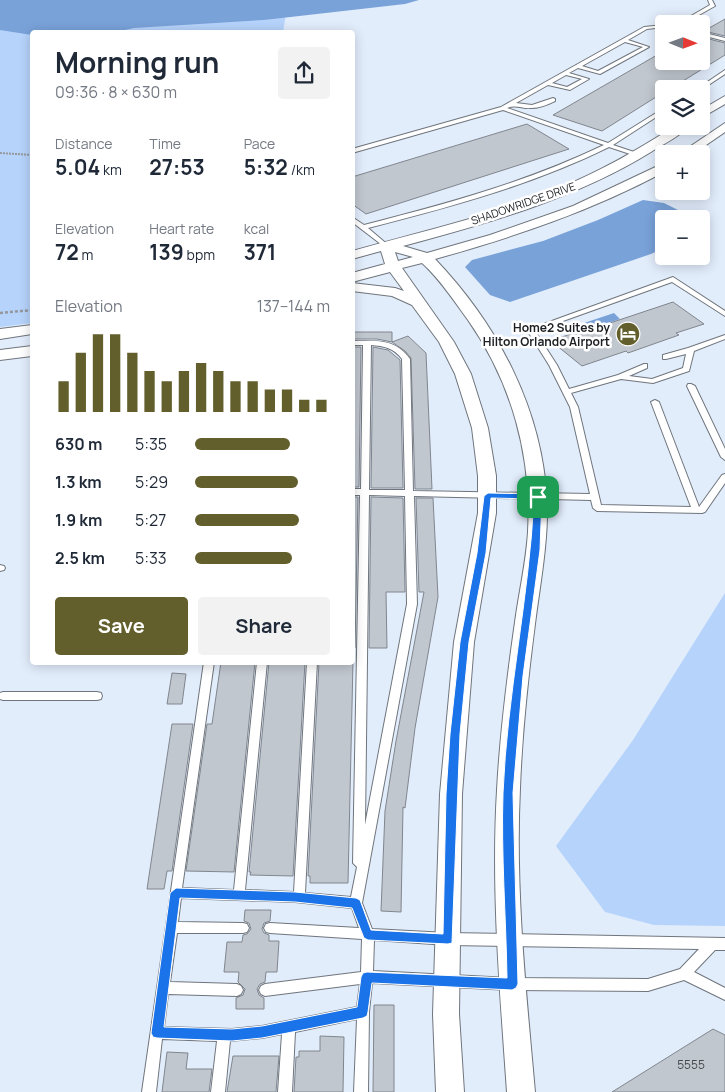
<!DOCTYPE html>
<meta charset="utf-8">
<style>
body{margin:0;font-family:Manrope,sans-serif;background:#f2f2f3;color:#1f2937;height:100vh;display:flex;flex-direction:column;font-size:19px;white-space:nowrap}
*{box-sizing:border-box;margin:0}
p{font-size:16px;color:#747a83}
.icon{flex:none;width:28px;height:28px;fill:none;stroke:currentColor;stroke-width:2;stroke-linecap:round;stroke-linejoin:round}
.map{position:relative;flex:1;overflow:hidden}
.side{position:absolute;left:30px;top:30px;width:325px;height:635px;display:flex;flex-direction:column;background:#fff;border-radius:5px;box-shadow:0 2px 12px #0003}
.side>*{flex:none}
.needle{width:32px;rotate:91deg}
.controls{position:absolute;left:655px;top:15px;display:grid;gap:10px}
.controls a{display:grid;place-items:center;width:55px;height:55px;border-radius:5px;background:#fff;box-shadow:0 2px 12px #0003;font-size:25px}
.pin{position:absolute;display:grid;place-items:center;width:42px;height:42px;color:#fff;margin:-21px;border-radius:10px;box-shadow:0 2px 8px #0006}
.round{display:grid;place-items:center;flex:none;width:52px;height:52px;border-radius:5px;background:#f2f2f3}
.overview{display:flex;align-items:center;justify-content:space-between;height:85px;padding:0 25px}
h1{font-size:28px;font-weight:700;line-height:38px}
.metrics{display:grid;grid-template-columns:repeat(3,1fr);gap:8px;height:85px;padding:5px 25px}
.metrics div{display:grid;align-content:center}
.metrics b{font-size:21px;font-weight:700}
.metrics small{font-size:14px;font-weight:400}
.metrics p{font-size:14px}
.chart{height:140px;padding:10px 25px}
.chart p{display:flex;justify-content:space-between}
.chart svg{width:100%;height:90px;margin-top:5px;stroke:#625f2c;stroke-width:6}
.cta{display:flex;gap:10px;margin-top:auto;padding:10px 25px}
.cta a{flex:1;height:58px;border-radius:5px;background:#625f2c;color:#fff;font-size:20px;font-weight:700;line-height:58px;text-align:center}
.cta a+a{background:#f2f2f3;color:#1f2937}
ul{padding:0 25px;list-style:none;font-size:16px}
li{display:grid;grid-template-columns:80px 60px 1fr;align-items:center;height:38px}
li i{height:12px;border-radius:6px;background:#625f2c}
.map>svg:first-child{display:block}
.built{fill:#e2edfc;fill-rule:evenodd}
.green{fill:#b6d3fb}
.water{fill:#79a2d9}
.building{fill:#c1c7cf;stroke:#81868e}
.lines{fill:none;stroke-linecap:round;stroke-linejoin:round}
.lane-casing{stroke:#6f757c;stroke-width:2}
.street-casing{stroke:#6f757c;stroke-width:2}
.path-far1{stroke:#94979c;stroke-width:2;stroke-dasharray:2 1;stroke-linecap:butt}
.path{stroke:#94979c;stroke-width:2.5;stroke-dasharray:3 2;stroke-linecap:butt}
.lane{fill:#fff;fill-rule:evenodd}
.street{fill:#fff;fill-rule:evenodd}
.route{fill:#1a73e8;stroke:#fff;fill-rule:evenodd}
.labels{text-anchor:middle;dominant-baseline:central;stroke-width:5;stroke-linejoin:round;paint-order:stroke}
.far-street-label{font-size:11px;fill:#1d1f22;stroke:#fff}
.poi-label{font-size:12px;font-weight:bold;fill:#1d1f22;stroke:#fff;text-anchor:end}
.near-number-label{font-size:12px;fill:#46494d}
</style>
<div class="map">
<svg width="725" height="1092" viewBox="0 0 725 1092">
<rect width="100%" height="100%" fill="#f2f7fd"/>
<!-- built -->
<path class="built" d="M0 0H725V1092H0ZM664 24H701V61H664ZM32 32H352V662H32ZM664 89H701V126H664ZM664 154H701V191H664ZM664 219H701V256H664Z"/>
<!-- green -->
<path class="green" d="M0 0 288 1 283 32H32V323L0 327Z
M725 593V926L654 925 605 912 556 846 633 740Z"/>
<!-- water -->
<path class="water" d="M0 0H419L405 4 264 20 134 28 116 32H32V35L0 30Z
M643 200 664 203 696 219H664V248L651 254 510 302 490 295 465 267 472 260 543 241 598 220Z
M614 313 620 319 591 329 584 323Z"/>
<!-- building -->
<path class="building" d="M725 19V36L704 31Z
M701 37 725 43V55L670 89H664V92L602 131 553 115 664 51V61H701Z
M527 124 569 149 366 214 352 204V177Z
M673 302 704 324 676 333 679 335 628 353 626 351 582 366 551 341 590 327 592 329Z
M352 332H392V342L408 336 426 353 432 489H415L411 358 405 351 392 342 377 339H352Z
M352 347H361L359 487H352Z
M373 347 388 350 400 360 403 488H371Z
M352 497H358L355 648H352Z
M371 497 403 498 405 592H386L387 648H369Z
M416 498H433L438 597 415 728 405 808 403 807 401 912 381 911 385 811 396 741 424 592H419Z
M221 662H255L234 872 186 871 207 724H212Z
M269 662H305L293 876 250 875 251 872H249Z
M319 662H353L348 883H310V876H308Z
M172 673 186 674 182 704H167Z
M172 724H193L172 871H167L164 889H147Z
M245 910H271L270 921 264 923 262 929 264 933 269 935V941H279L277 972H266L265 982 260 984 257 989 259 995 264 998V1009H236V998L243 995 245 989 238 982 239 972H224L227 942H242L243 935 247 934 251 929 249 923 244 921Z
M374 1005H394V1092H373Z
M713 1029 725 1035V1092H612Z
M320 1036 344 1037 343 1092H294L296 1057H299V1051H320Z
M167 1052 188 1053 186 1069H212L209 1092H162Z
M233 1056H279L276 1092H227Z"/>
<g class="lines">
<!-- lane casing -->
<g class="lane-casing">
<path id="lane" d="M708 0H712L715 6 683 24H677L710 5Z
M664 25V27L647 29 628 40 649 47 600 74 578 68 569 73 589 79 570 90 548 85 516 103 532 105 553 98 555 99V101C547 105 540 108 531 108 523 109 515 104 507 108L608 143 664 108V112L613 145 640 154V156H636L609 147C532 185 450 207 368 228L388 245V247L386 248 352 222V217L364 225C446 204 527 182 604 145L503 110 352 153V149L501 107 644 27ZM625 42 643 47 598 71 582 66ZM566 75 582 79 567 87 552 83Z
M701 32 725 38V41L701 35Z
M725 70V74L701 90 697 89Z
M673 277 725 311V316L672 282 535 331 557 365 569 389 618 375 644 364H647V368L629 376 652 379 683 368 686 354 666 359H663V355L688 348 725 335V339L694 351 689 371 653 383 621 379 571 393 578 407 601 505 691 507 651 402 655 400 659 402 699 507 722 475 725 474V483L705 512 702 513 597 511 593 508 591 500 414 496 417 604 362 903 372 929 448 933 725 938V950H715L694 972 725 988V1000L684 980 648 991 512 990 372 983 369 1012 368 1092H354L357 1019 295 1032 292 1092H278L282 1034 262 1038 230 1041 225 1092H211L217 1041 162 1039 156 1092H142L204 662H214L182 888 234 890 257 662H267L245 890 294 892 307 662H317L305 893 351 897 357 867 353 863 360 495H352V489H361L363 345H352V341C376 341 395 338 410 359L413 491 590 494 570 407 549 365 527 330ZM371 345C384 346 394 348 402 359L405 490H369ZM369 495 405 496 407 604 365 825ZM181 898 295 902 352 908 359 928 270 923 266 924 264 928 266 932 270 933 362 939 361 972 265 984 261 986 259 990 261 994 265 996 360 984 357 1007 262 1026 232 1029 164 1027 168 994 237 996 241 994 243 990 241 986 237 984 170 982 177 933H243L247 932 249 928 247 924 243 923 178 922ZM374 940 448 945 699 949 680 969 648 979 512 978 373 971Z
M688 384H691L695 386 725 449V460L721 457 687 386Z
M0 565 4 566 5 568 4 570 0 571Z
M3 692H97L101 693 102 696 101 699 97 700H3L0 699V693Z"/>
</g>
<!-- street casing -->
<g class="street-casing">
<path id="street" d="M725 96V104L701 118V110Z
M725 123V132L693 154H679Z
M675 126H689C679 137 663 144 651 152 575 199 488 223 403 246L427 253 490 235 573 206 664 163V172C591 211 514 237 435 259 498 325 543 410 547 503 548 544 540 584 535 624 528 678 522 733 520 788 515 889 526 991 535 1092H507C500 992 491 890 497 790 500 734 507 678 515 622 519 592 526 563 528 532 532 456 512 383 468 320 454 301 440 279 422 263L402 268 454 342 471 374 488 428 496 476V513L474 642 462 794 459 1014 464 1092H436L433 1014 440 794 454 642 478 513V476L472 428 455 374 439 342 412 305 392 296 352 291V283L395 288 404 291 390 272 352 282V273L385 264 381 251 352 259V251C424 231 496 215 564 186 603 170 639 149 675 126ZM395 252 413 257 398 261Z
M32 325V334L0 339V329Z
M32 346V356L0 360V350Z"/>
</g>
<!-- path-far1 -->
<path class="path-far1" d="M0 153 32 155"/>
<!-- path -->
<path class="path" d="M0 313 32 310"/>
<!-- lane -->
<use href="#lane" class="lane"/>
<!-- street -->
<use href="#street" class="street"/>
</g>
<!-- route -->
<path class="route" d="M488 493 538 494 542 497 540 550 523 676 513 793 518 984 516 988 512 990 372 983 368 1012 367 1016 363 1018 262 1038 232 1041 157 1038 153 1037 151 1033 170 893 176 888 295 892 356 898 360 900 371 930 443 934 446 794 450 734 460 642 477 553 484 496ZM491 498 534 499C529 598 507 695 503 793 501 854 506 917 507 978L367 972 363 973 361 977 357 1007 262 1026 232 1029 164 1027 180 898 295 902 352 908 364 938 368 940 448 944 452 943 460 734 469 642 486 553Z"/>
<!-- icons -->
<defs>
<g id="hotel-disc" transform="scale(1.25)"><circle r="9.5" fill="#625f2c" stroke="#fff"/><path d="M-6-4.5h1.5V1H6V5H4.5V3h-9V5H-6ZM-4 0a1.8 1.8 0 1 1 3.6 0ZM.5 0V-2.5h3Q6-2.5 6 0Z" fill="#fff"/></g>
</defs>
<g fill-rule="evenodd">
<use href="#hotel-disc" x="628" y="334"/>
</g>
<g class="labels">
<!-- far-street labels -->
<g class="far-street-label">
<text transform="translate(523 203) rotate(-19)">SHADOWRIDGE DRIVE</text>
</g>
<!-- poi labels -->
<g class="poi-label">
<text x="610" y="327">Home2 Suites by<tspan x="610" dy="14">Hilton Orlando Airport</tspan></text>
</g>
<!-- near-number labels -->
<g class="near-number-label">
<text x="691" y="1064">5555</text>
</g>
</g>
</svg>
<div class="controls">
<a><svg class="needle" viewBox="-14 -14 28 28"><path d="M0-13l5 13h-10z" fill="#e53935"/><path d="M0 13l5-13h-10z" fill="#747a83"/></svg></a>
<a><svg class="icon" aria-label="layers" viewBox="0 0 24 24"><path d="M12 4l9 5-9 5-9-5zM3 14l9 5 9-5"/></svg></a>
<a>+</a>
<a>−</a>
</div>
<div class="pin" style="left:538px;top:497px;background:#1e9e55"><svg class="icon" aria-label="arrive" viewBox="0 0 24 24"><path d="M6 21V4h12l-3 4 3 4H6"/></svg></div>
<section class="side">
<div class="overview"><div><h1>Morning run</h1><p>09:36 · 8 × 630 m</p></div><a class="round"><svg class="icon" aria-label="share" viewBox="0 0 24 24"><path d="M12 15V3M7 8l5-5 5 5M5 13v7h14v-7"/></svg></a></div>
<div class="metrics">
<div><p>Distance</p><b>5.04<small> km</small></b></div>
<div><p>Time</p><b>27:53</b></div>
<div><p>Pace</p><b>5:32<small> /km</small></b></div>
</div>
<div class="metrics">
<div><p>Elevation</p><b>72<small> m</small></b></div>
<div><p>Heart rate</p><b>139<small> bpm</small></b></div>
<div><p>kcal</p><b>371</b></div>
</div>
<div class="chart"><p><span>Elevation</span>137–144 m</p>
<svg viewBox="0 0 160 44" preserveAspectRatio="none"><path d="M5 44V29M15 44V15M25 44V6M35 44V6M45 44V15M55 44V24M65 44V29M75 44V24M85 44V20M95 44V24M105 44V29M115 44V29M125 44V33M135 44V33M145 44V38M155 44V38"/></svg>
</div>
<ul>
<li><b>630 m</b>5:35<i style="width:70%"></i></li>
<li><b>1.3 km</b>5:29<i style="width:76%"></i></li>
<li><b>1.9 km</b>5:27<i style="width:77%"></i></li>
<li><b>2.5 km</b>5:33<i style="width:72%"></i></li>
</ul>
<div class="cta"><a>Save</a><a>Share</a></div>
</section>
</div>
